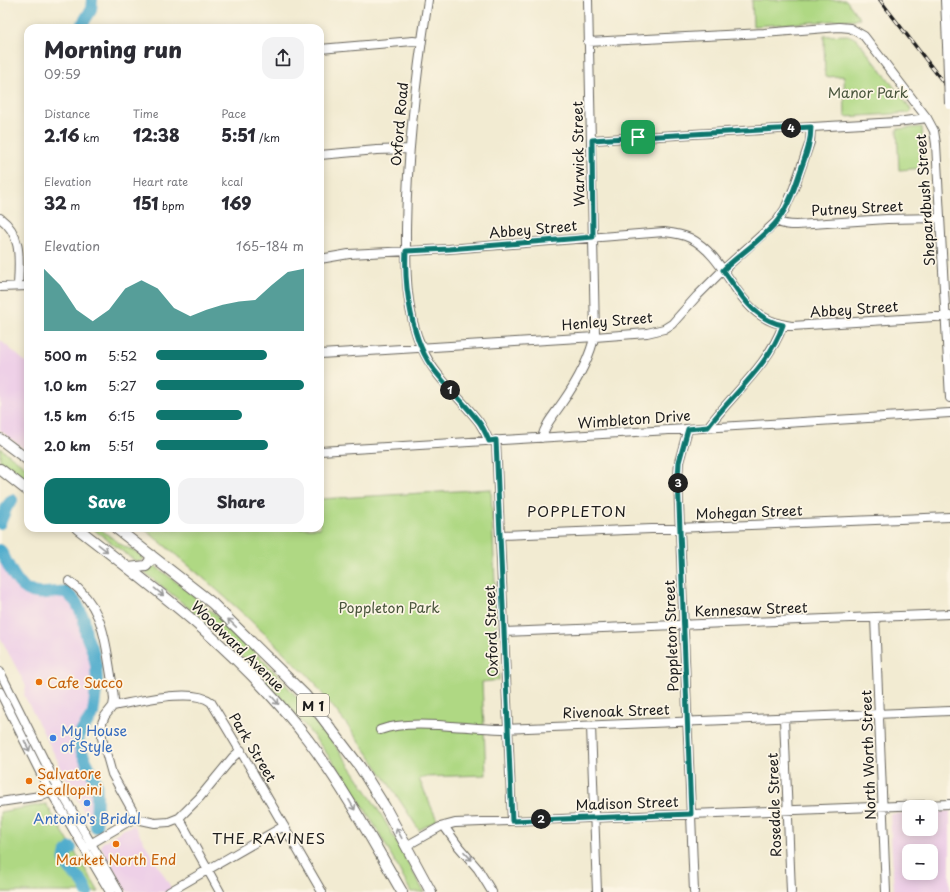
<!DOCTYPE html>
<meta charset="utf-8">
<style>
body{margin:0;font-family:"Playpen Sans",sans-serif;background:#f2f2f3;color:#2b2b33;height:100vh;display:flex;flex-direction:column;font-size:15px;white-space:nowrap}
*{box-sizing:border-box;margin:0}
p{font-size:13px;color:#7c7c81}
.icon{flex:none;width:22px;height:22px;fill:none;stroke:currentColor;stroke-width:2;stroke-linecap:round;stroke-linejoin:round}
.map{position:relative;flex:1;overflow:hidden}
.sheet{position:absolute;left:24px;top:24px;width:300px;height:508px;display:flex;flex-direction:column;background:#fff;border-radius:12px;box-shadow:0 2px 10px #0003}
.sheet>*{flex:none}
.controls{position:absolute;left:902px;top:800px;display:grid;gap:8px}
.controls a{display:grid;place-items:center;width:36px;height:36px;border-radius:8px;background:#fff;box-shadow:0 2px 10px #0003;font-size:20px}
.pin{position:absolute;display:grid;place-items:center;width:34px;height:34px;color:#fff;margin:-17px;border-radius:8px;box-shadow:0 2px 6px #0006}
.km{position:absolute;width:20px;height:20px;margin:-10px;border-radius:50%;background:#222;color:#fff;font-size:11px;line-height:20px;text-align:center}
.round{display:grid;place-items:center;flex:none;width:42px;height:42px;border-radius:12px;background:#f2f2f3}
.overview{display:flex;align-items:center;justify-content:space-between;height:68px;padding:0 20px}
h1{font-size:22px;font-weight:800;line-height:30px}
.figures{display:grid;grid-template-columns:repeat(3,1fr);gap:6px;height:68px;padding:4px 20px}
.figures div{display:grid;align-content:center}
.figures b{font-size:17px;font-weight:800}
.figures small{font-size:11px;font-weight:400}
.figures p{font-size:11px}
.chart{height:112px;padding:8px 20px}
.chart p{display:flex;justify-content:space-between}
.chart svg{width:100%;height:72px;margin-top:4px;fill:#0f766e;opacity:.7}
.primary-button{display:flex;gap:8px;margin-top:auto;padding:8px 20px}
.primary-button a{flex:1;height:46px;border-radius:12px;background:#0f766e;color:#fff;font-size:16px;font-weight:800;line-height:46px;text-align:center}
.primary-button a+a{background:#f2f2f3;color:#2b2b33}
ul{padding:0 20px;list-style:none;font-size:13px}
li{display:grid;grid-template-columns:64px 48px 1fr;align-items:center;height:30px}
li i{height:10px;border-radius:5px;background:#0f766e}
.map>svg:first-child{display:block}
.built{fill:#eed0e7;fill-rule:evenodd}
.green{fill:#afd883;stroke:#667a50}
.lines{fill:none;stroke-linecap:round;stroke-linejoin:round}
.river{stroke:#4eabcc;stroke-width:12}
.minor-casing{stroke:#67645c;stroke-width:10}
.major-casing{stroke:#67645c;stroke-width:12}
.minor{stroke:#fff;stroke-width:8}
.major{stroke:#fff;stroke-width:10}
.rail-casing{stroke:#1c1c1c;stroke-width:3.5}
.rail{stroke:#fcf5e5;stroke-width:2;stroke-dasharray:6;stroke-linecap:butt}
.major-bridge-casing{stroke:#67645c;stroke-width:12;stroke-linecap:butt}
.major-bridge{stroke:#fff;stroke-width:10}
.oneway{stroke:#999}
.route-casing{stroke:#fff;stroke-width:8}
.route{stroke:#0f766e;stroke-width:5}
.food-dot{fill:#e8710a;stroke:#fcf5e5;stroke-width:1.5}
.shop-dot{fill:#3f7fe0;stroke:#fcf5e5;stroke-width:1.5}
.labels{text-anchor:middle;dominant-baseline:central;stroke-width:3.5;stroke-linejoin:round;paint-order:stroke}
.shield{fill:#fcf5e5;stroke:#5f5d58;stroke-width:1}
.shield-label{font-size:13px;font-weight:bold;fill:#1c1c1c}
.park-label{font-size:14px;fill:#48543b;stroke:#fcf5e5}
.street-label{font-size:14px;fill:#1c1c1c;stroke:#fcf5e5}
.food-label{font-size:14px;fill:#c56008;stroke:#fcf5e5;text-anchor:start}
.shop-label{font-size:14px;fill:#366cbe;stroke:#fcf5e5;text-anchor:start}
.neighbourhood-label{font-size:15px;letter-spacing:1px;fill:#1c1c1c;stroke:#fcf5e5}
</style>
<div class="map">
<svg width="950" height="892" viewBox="0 0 950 892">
<rect width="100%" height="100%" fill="#fcf5e5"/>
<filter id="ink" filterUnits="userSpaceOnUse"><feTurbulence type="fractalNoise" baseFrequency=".025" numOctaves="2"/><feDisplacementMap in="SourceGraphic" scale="8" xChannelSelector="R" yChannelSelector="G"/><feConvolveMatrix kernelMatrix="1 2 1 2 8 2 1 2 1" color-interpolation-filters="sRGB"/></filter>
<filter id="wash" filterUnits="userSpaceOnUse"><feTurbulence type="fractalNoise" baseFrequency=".012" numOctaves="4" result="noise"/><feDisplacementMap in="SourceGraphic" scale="16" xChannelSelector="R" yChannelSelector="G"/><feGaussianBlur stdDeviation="0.9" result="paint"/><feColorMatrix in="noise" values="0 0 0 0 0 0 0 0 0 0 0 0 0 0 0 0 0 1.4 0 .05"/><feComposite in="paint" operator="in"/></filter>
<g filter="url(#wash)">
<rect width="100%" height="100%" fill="#f2ebd2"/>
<!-- built -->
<path class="built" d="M0 340 28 364V444L24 449 0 430Z
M0 550 10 570 23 588 37 593 66 592 76 602 84 619 86 635 94 655 97 677 93 714 83 729 78 738 79 744 97 792 91 826 24 695 26 686 0 637Z
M950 811V892H894L890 814 909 813V829H931V812ZM909 851H931V873H909Z
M134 825 169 884 173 892H127L101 847 102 843 122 830Z"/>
<!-- green -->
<path class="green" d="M752 0H846L860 19 753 26Z
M848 35 857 39 910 108 911 110 909 113 845 117 844 76 825 77 824 36Z
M922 127 924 168 899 170 897 129Z
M0 448 28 469V483L0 462Z
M491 489 499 680 482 682 486 775 423 777 419 779 437 820 419 830C387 780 354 731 316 686L317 685 303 670 302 671C252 619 199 573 143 528H320V499Z
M92 528H99L120 544 140 554 143 558 142 561H135Z
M152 564C235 623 313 706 367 792 388 824 405 858 424 892H411C393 858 375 824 354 792 296 705 227 636 145 573Z
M46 804 99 892H0V812Z"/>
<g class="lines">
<!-- river -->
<path class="river" d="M80 28 91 10 92 0
M0 523 7 506 12 500
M0 550C10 566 16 590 37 593 47 594 56 591 66 592L76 602 84 619 86 635 93 652 96 665 97 683 93 714 83 729 78 738 80 748 96 782 97 792 96 827
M71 848C54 862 75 872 83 883 85 886 86 889 87 892"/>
</g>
</g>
<g filter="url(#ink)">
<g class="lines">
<!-- minor casing -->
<g class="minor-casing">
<path id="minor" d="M428 0C416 76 407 152 406 229 406 268 405 312 422 348 435 378 460 397 479 422 483 428 486 434 489 441
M588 42 764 33 839 27 850 28 864 36 927 118 934 131 936 144 950 398
M320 49 413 41 421 42
M592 140 897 122 927 118
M320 155 377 150 409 149
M0 218C23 235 19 261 18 286
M777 221C783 225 790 225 797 225L887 219 940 218
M320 259 349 254 449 249 664 232C673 233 682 234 690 238 734 261 734 321 792 326L950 316
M0 287 28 286
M320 354 595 337 647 333 664 329 672 324 697 296 723 270 777 221 785 209 794 188 810 142 811 127
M708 427C733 393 768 366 783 325
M688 429 679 462 678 479 694 892
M542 438C545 424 554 415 562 403 576 383 590 358 595 334L588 0
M496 440 512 821
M320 451 950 413
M500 535 950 517
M69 581C98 602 104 629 109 663 111 675 113 687 114 700L113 706 105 716 102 723V738L112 774 136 817 141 820 155 823 169 822 179 818 200 797 233 757 241 750
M875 617 886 892
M504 632 950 614
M0 672 52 776 119 892
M0 692 44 780 110 892
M113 706C137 702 192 687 211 702L244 757 322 892
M784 718 791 892
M591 726 597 892
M380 730C411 718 467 729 502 729L950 711
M0 802 40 796 56 789
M179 818 220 892
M444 826 459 847 478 869 492 892
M87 846 136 817
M406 846 440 827 455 823 950 804
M169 892 284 826"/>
</g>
<!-- major casing -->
<g class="major-casing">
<path id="major" d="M946 0 948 45
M0 439 28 460
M0 469 28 491
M77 528C160 592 245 656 308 740 344 788 372 840 402 892
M116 528 212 603 305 695 360 767 385 807 431 892
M129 568 146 566 150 561 151 555"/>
</g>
<!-- minor -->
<use href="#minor" class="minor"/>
<!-- major -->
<use href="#major" class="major"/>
<!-- rail casing -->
<g class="rail-casing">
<path id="rail" d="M880 0 950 91"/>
</g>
<!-- rail -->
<use href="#rail" class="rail"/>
<!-- major-bridge casing -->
<g class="major-bridge-casing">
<path id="major-bridge" d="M948 45 950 104"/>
</g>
<!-- major-bridge -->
<use href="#major-bridge" class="major-bridge"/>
</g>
<!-- one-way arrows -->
<defs><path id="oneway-shaft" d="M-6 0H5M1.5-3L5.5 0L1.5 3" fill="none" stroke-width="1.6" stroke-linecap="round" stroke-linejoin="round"/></defs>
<g class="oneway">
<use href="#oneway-shaft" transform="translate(103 548) rotate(38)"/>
<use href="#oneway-shaft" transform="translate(159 592) rotate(39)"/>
<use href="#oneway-shaft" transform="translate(232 623) rotate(-136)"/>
<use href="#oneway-shaft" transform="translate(275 700) rotate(49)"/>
<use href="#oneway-shaft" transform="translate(27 746) rotate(63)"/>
<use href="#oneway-shaft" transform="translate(352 805) rotate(60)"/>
<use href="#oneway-shaft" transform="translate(399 833) rotate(-118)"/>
<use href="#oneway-shaft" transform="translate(468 856) rotate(47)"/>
</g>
</g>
<g class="lines" filter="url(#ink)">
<!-- route casing -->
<g class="route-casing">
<path id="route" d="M811 127C811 142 806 155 801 169 795 187 789 205 778 220 765 237 739 255 723 270 740 293 753 319 783 325 769 366 733 393 708 427L688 429 679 462 678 479 691 814 512 821 496 440 489 441C486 434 483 427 479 422 465 404 449 389 435 371 412 343 404 287 406 251L449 249 593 237 592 140Z"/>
</g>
<!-- route -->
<use href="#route" class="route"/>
</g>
<!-- markers -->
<g class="food-dot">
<circle cx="39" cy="682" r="4"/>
<circle cx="29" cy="781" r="4"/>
<circle cx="116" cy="844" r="4"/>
</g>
<g class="shop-dot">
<circle cx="53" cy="738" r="4"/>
<circle cx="87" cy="803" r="4"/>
</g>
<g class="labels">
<!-- shield labels -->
<rect class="shield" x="297" y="694" width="32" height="22" rx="3"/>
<g class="shield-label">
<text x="313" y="705">M 1</text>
</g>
<!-- park labels -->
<g class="park-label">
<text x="868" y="92">Manor Park</text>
<text x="389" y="607">Poppleton Park</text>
</g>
<!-- street labels -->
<g class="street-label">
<text transform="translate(399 124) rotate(-85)">Oxford Road</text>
<text transform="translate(578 154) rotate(-91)">Warwick Street</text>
<text transform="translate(925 200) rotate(-94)">Shepardbush Street</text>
<text transform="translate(857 208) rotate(-3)">Putney Street</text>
<text transform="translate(533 229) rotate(-5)">Abbey Street</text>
<text transform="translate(854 309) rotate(-4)">Abbey Street</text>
<text transform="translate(607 321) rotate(-5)">Henley Street</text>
<text transform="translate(634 419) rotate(-4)">Wimbleton Drive</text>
<text transform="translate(749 512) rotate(-2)">Mohegan Street</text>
<text transform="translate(751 609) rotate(-2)">Kennesaw Street</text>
<text transform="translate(491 631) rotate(-92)">Oxford Street</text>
<text transform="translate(671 636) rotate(-92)">Poppleton Street</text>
<text transform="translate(238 646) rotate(44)">Woodward Avenue</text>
<text transform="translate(616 711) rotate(-2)">Rivenoak Street</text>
<text transform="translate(253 747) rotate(59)">Park Street</text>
<text transform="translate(868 755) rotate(-92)">North Worth Street</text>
<text transform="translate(627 803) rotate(-2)">Madison Street</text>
<text transform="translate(774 805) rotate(-92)">Rosedale Street</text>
</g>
<!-- food labels -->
<g class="food-label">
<text x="47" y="682">Cafe Succo</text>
<text x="37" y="773">Salvatore<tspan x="37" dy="16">Scallopini</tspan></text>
<text x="116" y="859" text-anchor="middle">Market North End</text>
</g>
<!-- shop labels -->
<g class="shop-label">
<text x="61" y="730">My House<tspan x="61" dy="16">of Style</tspan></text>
<text x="87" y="818" text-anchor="middle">Antonio's Bridal</text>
</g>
<!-- neighbourhood labels -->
<g class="neighbourhood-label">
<text x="577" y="510">POPPLETON</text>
<text x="269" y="837">THE RAVINES</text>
</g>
</g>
</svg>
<div class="controls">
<a>+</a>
<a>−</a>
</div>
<div class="pin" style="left:638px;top:137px;background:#1e9e55"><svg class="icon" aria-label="arrive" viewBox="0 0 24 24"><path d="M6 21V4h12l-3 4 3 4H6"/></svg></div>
<b class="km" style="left:450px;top:390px">1</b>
<b class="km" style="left:541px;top:819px">2</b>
<b class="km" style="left:678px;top:483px">3</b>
<b class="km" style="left:791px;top:128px">4</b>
<section class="sheet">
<div class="overview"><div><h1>Morning run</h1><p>09:59</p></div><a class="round"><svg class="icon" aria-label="share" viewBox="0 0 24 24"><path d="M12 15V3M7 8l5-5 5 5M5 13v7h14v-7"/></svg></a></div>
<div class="figures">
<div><p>Distance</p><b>2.16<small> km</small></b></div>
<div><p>Time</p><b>12:38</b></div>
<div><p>Pace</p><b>5:51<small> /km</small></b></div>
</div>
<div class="figures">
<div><p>Elevation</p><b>32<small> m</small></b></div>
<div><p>Heart rate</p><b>151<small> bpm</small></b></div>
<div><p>kcal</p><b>169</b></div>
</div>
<div class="chart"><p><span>Elevation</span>165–184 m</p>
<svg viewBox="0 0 160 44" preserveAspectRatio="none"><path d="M0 44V6L10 16L20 31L30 38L40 31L50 18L60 13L70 18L80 30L90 35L100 31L110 28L120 26L130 25L140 16L150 8L160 6V44z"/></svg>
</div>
<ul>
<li><b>500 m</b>5:52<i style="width:75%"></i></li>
<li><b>1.0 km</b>5:27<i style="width:100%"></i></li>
<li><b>1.5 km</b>6:15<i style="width:58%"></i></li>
<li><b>2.0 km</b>5:51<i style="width:76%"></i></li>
</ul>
<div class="primary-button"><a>Save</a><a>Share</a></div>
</section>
</div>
